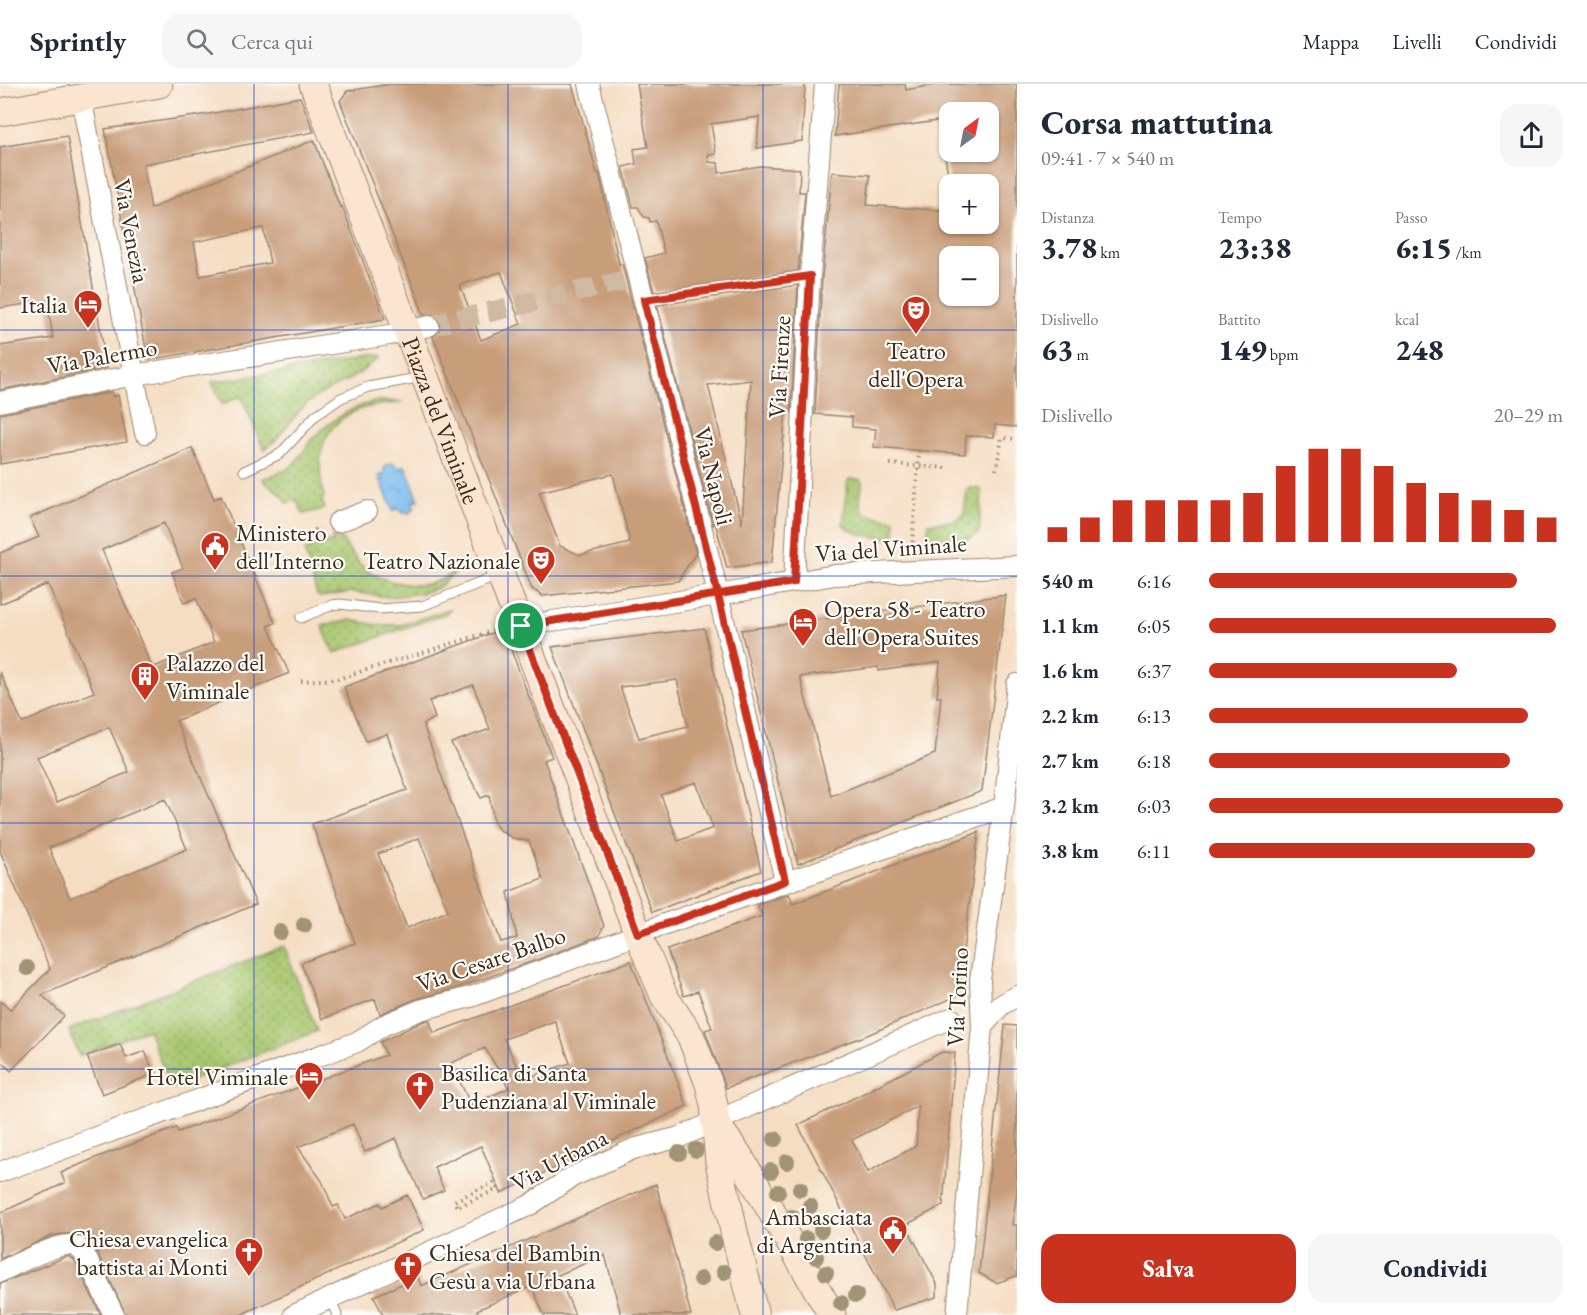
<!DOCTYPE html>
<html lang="it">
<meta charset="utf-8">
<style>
body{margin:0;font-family:"EB Garamond",serif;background:#f6f6f7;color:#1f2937;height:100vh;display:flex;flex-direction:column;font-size:22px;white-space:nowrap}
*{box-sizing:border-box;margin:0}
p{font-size:20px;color:#747a83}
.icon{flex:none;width:33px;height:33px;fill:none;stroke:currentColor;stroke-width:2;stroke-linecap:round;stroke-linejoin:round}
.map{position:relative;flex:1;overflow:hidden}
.panel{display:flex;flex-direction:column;background:#fff;width:570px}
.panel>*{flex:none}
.needle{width:39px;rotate:32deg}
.fabs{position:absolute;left:939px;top:18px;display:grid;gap:12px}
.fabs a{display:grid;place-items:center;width:60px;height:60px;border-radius:12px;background:#fff;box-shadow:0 2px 4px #0004;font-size:30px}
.pin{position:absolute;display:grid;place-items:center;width:51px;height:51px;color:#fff;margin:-26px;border:3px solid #fff;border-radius:50%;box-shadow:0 2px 6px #0007}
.round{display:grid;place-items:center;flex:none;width:63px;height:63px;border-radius:18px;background:#f6f6f7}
.overview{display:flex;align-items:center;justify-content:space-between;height:102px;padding:0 24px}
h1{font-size:33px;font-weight:800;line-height:45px}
.metrics{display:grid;grid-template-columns:repeat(3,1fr);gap:9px;height:102px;padding:6px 24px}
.metrics div{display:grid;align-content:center}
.metrics b{font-size:30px;font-weight:800}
.metrics small{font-size:16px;font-weight:400}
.metrics p{font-size:16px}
.chart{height:168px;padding:12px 24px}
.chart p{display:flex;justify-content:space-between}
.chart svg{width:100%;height:108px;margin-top:6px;stroke:#c8321e;stroke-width:6}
.cta{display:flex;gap:12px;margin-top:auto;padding:12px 24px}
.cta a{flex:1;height:69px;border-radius:18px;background:#c8321e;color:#fff;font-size:24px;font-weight:800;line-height:69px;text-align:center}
.cta a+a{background:#f6f6f7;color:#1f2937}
ul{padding:0 24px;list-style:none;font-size:20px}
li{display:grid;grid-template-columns:96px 72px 1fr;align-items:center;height:45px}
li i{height:15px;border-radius:8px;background:#c8321e}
header{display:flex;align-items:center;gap:36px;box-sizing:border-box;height:84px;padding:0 30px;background:#fff;border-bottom:2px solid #e0e1e3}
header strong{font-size:28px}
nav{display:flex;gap:33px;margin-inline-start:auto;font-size:21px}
.search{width:420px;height:54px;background:#f6f6f7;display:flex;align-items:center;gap:15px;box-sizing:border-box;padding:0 21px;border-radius:18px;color:#747a83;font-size:22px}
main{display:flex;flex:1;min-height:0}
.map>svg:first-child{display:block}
.grass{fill:url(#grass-dots);stroke:#717846;stroke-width:1.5}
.water{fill:url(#water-ripples);stroke:#5a7286;stroke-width:1.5}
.building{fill:#c89d7a;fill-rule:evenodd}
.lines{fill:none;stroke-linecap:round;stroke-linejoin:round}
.street-tunnel{stroke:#d0b9a1;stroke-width:20;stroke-dasharray:20 10;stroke-linecap:butt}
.lane-casing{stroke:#988470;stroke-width:11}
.street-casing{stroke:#988470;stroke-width:22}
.secondary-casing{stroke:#988470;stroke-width:29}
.path{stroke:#988470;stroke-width:4;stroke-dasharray:1.5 4.5;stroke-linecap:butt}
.lane{stroke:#fff;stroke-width:9}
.street{stroke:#fff;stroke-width:20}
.secondary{stroke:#fce5d0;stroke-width:27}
.tree{fill:#a09475}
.route-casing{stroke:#fff;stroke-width:12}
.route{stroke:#c8321e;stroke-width:8}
.grid{fill:none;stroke:#1d4ed8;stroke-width:1.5;stroke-opacity:0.55}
.labels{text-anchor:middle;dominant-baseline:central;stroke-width:4.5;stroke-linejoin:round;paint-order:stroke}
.street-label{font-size:24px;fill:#3b2a1e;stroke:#fdfcf7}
.poi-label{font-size:24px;fill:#3b2a1e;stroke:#fdfcf7;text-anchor:end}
</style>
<header>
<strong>Sprintly</strong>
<div class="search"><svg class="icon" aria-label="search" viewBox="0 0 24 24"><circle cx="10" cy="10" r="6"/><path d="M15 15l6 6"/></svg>Cerca qui</div>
<nav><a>Mappa</a><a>Livelli</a><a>Condividi</a></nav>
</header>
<main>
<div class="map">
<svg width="1017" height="1231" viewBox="0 0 1017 1231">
<defs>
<pattern id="grass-dots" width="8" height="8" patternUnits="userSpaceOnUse" patternTransform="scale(1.5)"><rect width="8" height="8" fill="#a7c66e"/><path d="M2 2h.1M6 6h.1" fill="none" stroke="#89a15a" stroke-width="1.8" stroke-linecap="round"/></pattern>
<pattern id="water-ripples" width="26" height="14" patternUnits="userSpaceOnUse" patternTransform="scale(1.5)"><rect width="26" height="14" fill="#7abbef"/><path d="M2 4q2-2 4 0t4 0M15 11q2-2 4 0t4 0" fill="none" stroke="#6598c1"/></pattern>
</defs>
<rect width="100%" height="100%" fill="#fdfcf7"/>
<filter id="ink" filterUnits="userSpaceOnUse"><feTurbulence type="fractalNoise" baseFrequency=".0167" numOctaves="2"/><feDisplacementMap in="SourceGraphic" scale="12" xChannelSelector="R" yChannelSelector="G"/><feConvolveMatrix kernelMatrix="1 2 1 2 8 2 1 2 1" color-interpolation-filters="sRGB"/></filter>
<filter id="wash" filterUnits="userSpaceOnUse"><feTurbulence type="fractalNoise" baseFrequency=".008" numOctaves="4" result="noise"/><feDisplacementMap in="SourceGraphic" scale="24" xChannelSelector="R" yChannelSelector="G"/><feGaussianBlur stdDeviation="1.35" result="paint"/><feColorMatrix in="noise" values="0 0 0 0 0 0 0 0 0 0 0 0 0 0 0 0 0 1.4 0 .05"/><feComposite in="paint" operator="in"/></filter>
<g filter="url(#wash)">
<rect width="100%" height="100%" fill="#f5ddc2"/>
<!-- grass -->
<path class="grass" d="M375 273 379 274C369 282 360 290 348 296 334 303 321 308 308 319 291 333 282 354 264 366L241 312 222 320 212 298Z
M379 317 402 318C389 320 374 321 361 325 319 340 315 375 324 413L321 418 324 420V425L303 430 297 416 287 419C283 408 270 404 262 395 271 392 281 389 289 384 299 376 305 364 313 355 330 336 354 321 379 317Z
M851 395H859L862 398C862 404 860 411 860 417 861 435 882 433 895 436V456C880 453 853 453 843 440L848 396Z
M969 404H978L982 407 979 449 972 454 926 458 929 439 954 437 964 431 967 406Z
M331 453H339L343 457C349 466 355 475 363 483 380 498 417 506 438 497 448 493 457 485 464 477L465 480 439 503 422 509 390 513 351 508 320 513 317 511 305 467 315 460 333 458Z
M450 525 447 529 334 569 322 542 351 536 376 541H400Z
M284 862 317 947 171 1004 148 945 79 972 69 946Z"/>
<!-- water -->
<path class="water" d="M393 379 399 384 405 382 419 416 413 418 414 425 409 429H403L398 424 393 427 379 392 384 390V385L387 381Z"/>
<g id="blocks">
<!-- building -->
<path class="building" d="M391 0H572L597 89H599L619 180H622L696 469 678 497 543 512 532 505 433 253 440 246 441 239 433 231H424L340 17 347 7ZM501 188 521 240 481 256 460 201ZM613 390 630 459 580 471 560 462 539 408Z
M637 0H805L802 57 757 64 759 33 711 40 716 70 708 71 709 78 718 79 719 89 760 82 800 85 799 108H805L798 187 654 208 645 174 664 169 656 137 650 138 649 134 644 133 638 123H633L623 83 636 80 634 65 648 63Z
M839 0H905L906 6 939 0H1017V343L995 341 994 353 966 352 965 370 874 363 876 345 852 343V333L815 330 822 193 832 88 870 91 867 121 950 127V140H988V100H950L944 68H988V28H950V35L835 52ZM950 172H988V212H950Z
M300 13 314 48 143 80 151 125 186 108 314 56 340 123 342 122 385 235 148 276 105 45 209 30ZM263 144 270 179 200 192 194 158Z
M67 52 107 284 0 306V262L53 254 47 217 0 224V63Z
M798 201 791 328 786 327 772 478 727 484 715 438 713 441 657 221ZM751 296 742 440 708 301Z
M112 308 113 313 118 311 127 358 0 380V330Z
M192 364 214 415 221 412 275 539 268 542 289 589 176 637 256 820 42 911 64 932 11 987 0 976V917L10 926 50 885 0 767V588L22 639 94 608 48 500 0 520V469L39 453 30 434ZM164 439 183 484 172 488 184 519 196 514 214 558 152 584 102 466ZM109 643 129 688 57 718 37 673ZM165 715 187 765 70 814 49 764Z
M1006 511 982 707 798 780 741 546ZM940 578 937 613H941L935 670 831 712 800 593 878 583 879 587Z
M704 544 761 787 652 828 552 563ZM677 596 688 642 639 654 620 603ZM696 698 713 744 678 757 661 711Z
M503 545 552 673 544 676 604 842 601 847 599 852 539 875 454 905 416 915 380 930 375 915 322 935 301 879 355 859 312 740 407 706 387 650 366 657 344 603ZM473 601 490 645 451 659 481 714 489 711 494 738 498 745 512 754 529 757 543 795 508 808 517 854 501 858 423 640 435 634 429 617ZM419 754 448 827 407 844 378 770Z
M979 748 957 912 865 952 726 1004 705 946 712 944 698 907 684 912 667 866 762 832 758 821 789 810 793 820Z
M631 877 687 1022 501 1109 481 1062 434 1083 444 1106 423 1115 396 1054 365 1068 353 1040 298 1063 322 1097 333 1123 338 1121 345 1135 380 1119 382 1123 407 1111 424 1146 240 1231H126L95 1164 87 1156 77 1150H62L51 1152 0 1175V1129L65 1099 61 1089 95 1074 176 1044 178 1048 386 971 380 958 424 937 429 936 434 949ZM555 937 570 979 523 995 504 955ZM485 964 509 1004 471 1021 451 979Z
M1005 941 1017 942V1108L1012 1141H1017V1192L996 1199 979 1189Z
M120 960 126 974 145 967 154 990 102 1010 87 972Z
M942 968 955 969 943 1121 906 1141 937 1200V1213L894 1226 798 1041 866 1008ZM918 1022 916 1062 868 1088 852 1056Z
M656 1100 691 1231H621L605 1171 558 1191 575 1231H544L532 1202 477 1226 479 1231H383L374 1212 418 1193 421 1202Z
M65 1173H70L75 1177 101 1231H0V1200Z"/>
</g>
</g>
<g filter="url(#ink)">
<use href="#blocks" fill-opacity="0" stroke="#988470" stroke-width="1.5"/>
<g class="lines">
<!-- street-tunnel -->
<path class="street-tunnel" d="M429 242 623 197"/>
<!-- lane casing -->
<g class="lane-casing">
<path id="lane" d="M643 216 810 192
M244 387 280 370 315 332 341 314 368 303 423 293
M301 534 332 521 340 520 380 525 422 522 500 491
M330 1215 337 1231"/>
</g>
<!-- street casing -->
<g class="street-casing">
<path id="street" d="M589 0 714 493 785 797
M81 13 145 349
M0 318 134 291 389 251 429 242
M338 438 367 427
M794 498 810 192 825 0
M521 542 718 511 835 491 1017 482
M982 943 1001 921 1017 912
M0 1088 357 958 384 941 420 926 474 912 662 841 1004 723
M0 1188C14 1181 56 1160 69 1161 76 1161 81 1165 85 1171L114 1231
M294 1231 530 1121 572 1093 633 1065 680 1053 951 934
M957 1231 982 943 980 896 1004 723 1017 600"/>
</g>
<!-- secondary casing -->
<g class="secondary-casing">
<g id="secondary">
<path id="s1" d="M313 0 638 850 664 912 691 953 709 1000 714 1021 719 1078 735 1152 755 1231"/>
<path d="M0 28 159 0"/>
<path d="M714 1037 739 1072 832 1231"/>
</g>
</g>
<!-- path -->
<path class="path" d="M890 380 947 384
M996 386 1002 354 1017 355
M292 455 320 444
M912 464 919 367
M301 597 337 595 496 546
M495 1098 498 1105 457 1123 454 1117Z"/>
<!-- lane -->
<use href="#lane" class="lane"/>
<!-- street -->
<use href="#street" class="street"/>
<!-- secondary -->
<use href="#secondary" class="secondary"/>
</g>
<!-- trees -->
<g class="tree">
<circle cx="304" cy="841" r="8"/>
<circle cx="280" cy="848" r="8"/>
<circle cx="27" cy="884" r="8"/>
<circle cx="775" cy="1055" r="8"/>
<circle cx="696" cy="1066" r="8"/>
<circle cx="679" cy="1069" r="8"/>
<circle cx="787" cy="1078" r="8"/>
<circle cx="771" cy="1087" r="8"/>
<circle cx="800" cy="1105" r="8"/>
<circle cx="778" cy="1108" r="8"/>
<circle cx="810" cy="1122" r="8"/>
<circle cx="792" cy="1133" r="8"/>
<circle cx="821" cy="1146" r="8"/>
<circle cx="806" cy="1155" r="8"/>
<circle cx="715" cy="1159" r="8"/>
<circle cx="816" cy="1173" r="8"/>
<circle cx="724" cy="1188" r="8"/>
<circle cx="826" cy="1189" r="8"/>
<circle cx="701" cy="1195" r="8"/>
<circle cx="856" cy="1211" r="8"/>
<circle cx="841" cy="1219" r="8"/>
</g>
</g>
<g class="lines" filter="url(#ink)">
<!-- route casing -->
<g class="route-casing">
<path id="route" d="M521 542 638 850 785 797 718 511 644 216 810 192 794 498 521 542"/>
</g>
<!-- route -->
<use href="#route" class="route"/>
</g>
<!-- grid -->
<path class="grid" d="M254 0V1231M508 0V1231M763 0V1231M0 246H1017M0 492H1017M0 739H1017M0 985H1017"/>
<!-- icons -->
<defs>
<g id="hotel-pin" transform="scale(1.5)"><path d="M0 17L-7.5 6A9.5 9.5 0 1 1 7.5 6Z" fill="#c8321e" stroke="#fdfcf7"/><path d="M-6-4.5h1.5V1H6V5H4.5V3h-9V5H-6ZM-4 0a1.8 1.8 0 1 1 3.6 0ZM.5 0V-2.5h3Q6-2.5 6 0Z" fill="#fff"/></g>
<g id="theatre-pin" transform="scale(1.5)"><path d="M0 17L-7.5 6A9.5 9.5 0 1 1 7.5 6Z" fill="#c8321e" stroke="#fdfcf7"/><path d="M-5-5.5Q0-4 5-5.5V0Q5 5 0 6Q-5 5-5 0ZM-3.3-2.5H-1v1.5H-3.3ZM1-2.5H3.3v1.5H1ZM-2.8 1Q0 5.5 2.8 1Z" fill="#fff"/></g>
<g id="civic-pin" transform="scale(1.5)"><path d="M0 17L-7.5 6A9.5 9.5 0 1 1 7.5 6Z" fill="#c8321e" stroke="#fdfcf7"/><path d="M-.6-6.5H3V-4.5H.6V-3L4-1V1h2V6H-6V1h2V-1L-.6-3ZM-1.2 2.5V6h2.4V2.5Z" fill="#fff"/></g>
<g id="building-pin" transform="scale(1.5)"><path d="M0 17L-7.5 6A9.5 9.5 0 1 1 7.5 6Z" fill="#c8321e" stroke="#fdfcf7"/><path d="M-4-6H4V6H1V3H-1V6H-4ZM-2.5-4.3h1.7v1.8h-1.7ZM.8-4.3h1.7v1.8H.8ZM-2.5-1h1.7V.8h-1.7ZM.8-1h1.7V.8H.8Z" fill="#fff"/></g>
<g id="church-pin" transform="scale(1.5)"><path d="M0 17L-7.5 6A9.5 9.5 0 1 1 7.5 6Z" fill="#c8321e" stroke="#fdfcf7"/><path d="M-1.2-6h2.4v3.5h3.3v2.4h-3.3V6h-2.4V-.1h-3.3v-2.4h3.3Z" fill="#fff"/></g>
</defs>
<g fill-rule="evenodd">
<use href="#hotel-pin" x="88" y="220"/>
<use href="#theatre-pin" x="916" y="226"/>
<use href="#civic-pin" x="215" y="462"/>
<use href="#theatre-pin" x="541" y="476"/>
<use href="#hotel-pin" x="803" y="538"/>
<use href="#building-pin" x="145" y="592"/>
<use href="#hotel-pin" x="309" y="992"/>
<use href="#church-pin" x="420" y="1002"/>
<use href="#civic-pin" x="893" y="1146"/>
<use href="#church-pin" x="249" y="1168"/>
<use href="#church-pin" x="408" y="1182"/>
</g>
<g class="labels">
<!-- street labels -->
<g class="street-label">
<text transform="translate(132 147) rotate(79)">Via Venezia</text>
<text transform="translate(102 272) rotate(-10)">Via Palermo</text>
<text transform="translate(779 283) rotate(-87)">Via Firenze</text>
<text stroke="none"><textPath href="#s1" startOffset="360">Piazza del Viminale</textPath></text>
<text transform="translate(714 392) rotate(76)">Via Napoli</text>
<text transform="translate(891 464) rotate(-4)">Via del Viminale</text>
<text transform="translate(491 875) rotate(-19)">Via Cesare Balbo</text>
<text transform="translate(957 913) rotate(-87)">Via Torino</text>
<text transform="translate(559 1076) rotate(-28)">Via Urbana</text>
</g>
<!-- poi labels -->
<g class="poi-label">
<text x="67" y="220">Italia</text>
<text x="916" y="266" text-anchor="middle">Teatro<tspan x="916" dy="28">dell'Opera</tspan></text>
<text x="236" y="448" text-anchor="start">Ministero<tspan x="236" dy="28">dell'Interno</tspan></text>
<text x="520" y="476">Teatro Nazionale</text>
<text x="824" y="524" text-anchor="start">Opera 58 - Teatro<tspan x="824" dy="28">dell'Opera Suites</tspan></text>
<text x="166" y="578" text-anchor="start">Palazzo del<tspan x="166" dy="28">Viminale</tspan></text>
<text x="441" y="988" text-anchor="start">Basilica di Santa<tspan x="441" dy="28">Pudenziana al Viminale</tspan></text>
<text x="288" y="992">Hotel Viminale</text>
<text x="872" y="1132">Ambasciata<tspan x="872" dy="28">di Argentina</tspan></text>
<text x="228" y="1154">Chiesa evangelica<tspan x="228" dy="28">battista ai Monti</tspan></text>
<text x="429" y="1168" text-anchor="start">Chiesa del Bambin<tspan x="429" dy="28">Gesù a via Urbana</tspan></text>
</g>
</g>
</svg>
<div class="fabs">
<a><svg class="needle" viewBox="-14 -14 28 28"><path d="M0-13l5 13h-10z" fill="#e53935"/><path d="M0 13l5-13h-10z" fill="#747a83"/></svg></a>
<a>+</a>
<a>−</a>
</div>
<div class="pin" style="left:521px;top:542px;background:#1e9e55"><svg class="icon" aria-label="arrive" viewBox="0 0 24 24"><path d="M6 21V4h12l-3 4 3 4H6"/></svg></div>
</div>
<section class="panel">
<div class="overview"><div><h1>Corsa mattutina</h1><p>09:41 · 7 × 540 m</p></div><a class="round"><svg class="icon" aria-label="share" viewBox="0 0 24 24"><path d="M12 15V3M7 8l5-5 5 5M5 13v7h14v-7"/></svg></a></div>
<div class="metrics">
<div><p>Distanza</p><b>3.78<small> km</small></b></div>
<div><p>Tempo</p><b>23:38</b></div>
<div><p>Passo</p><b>6:15<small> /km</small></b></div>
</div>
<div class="metrics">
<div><p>Dislivello</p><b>63<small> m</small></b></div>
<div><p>Battito</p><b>149<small> bpm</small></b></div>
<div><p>kcal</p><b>248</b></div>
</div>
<div class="chart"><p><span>Dislivello</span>20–29 m</p>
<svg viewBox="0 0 160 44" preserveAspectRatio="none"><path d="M5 44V38M15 44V34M25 44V27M35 44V27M45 44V27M55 44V27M65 44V24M75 44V13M85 44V6M95 44V6M105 44V13M115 44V20M125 44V24M135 44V27M145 44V31M155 44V34"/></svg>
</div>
<ul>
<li><b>540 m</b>6:16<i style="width:87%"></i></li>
<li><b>1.1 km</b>6:05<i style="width:98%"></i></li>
<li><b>1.6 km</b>6:37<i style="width:70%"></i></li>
<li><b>2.2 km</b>6:13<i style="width:90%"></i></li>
<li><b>2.7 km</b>6:18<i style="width:85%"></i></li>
<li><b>3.2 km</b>6:03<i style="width:100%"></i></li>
<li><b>3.8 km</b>6:11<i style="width:92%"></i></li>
</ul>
<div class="cta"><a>Salva</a><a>Condividi</a></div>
</section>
</main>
